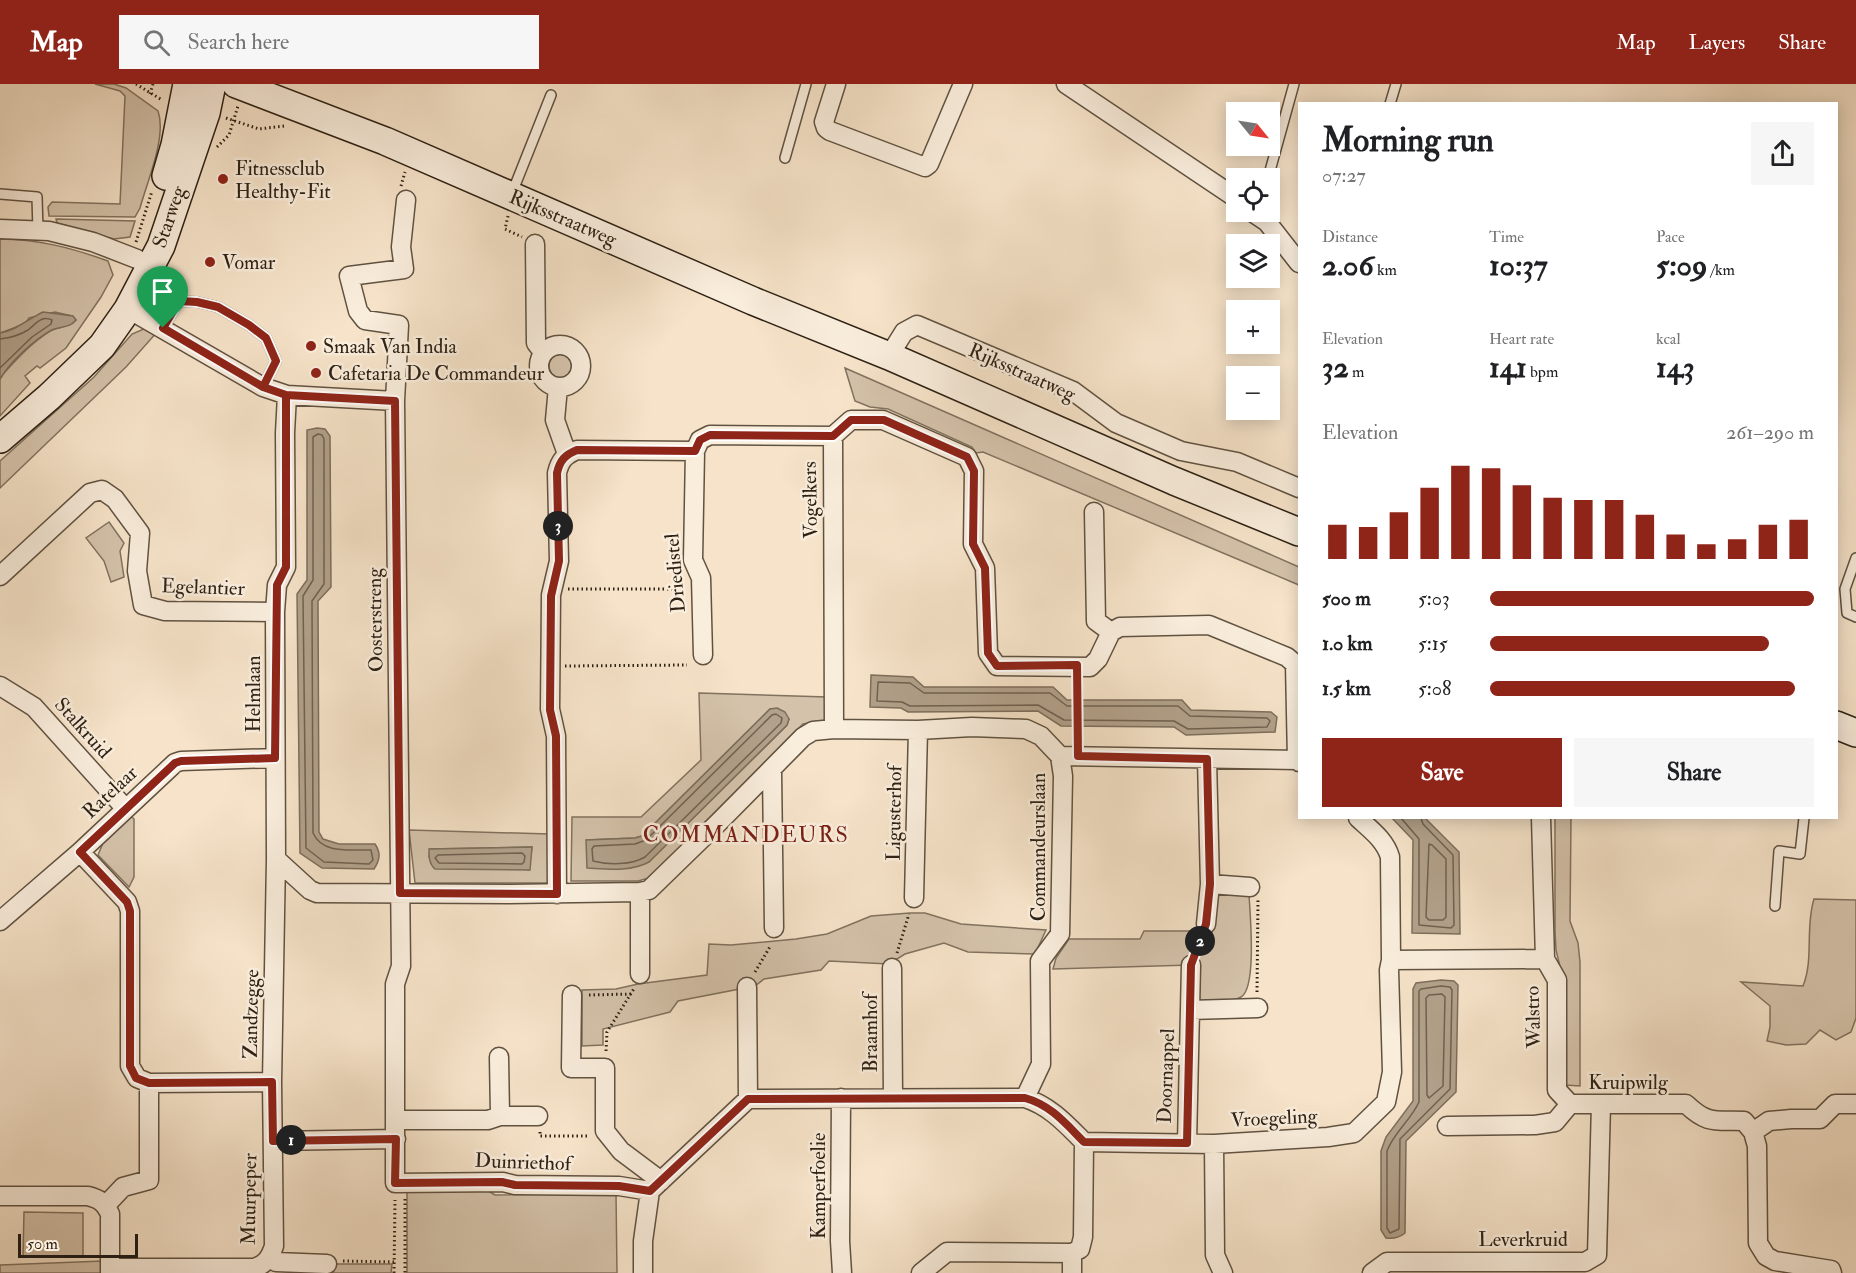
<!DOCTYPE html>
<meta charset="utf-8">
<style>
body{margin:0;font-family:"IM FELL Double Pica",serif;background:#f6f6f6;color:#202124;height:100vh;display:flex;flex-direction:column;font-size:22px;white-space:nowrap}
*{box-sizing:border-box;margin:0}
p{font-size:20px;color:#757577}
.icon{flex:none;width:33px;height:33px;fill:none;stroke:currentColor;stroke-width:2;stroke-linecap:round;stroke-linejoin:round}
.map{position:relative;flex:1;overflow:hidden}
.details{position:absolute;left:1298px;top:18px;width:540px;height:717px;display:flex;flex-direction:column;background:#fff;border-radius:0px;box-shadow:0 3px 15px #0003}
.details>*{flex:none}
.needle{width:39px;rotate:120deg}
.controls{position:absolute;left:1226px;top:18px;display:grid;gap:12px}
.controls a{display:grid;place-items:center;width:54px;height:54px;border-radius:0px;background:#fff;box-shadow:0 3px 15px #0003;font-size:30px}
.scale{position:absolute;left:18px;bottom:15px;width:120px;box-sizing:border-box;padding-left:6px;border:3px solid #2e2114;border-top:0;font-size:16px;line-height:21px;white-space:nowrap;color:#2e2114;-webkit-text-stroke:4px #f9eddc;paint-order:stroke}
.pin{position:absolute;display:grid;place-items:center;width:51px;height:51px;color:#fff;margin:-62px -26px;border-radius:50% 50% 50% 0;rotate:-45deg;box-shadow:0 0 6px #0007}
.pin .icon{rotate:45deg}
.km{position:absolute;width:30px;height:30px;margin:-15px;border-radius:50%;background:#222;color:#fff;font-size:16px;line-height:30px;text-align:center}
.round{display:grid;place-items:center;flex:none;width:63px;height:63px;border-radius:0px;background:#f6f6f6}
.head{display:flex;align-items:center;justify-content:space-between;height:102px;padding:0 24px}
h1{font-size:33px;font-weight:800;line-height:45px}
.stats{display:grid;grid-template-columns:repeat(3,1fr);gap:9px;height:102px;padding:6px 24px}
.stats div{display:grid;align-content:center}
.stats b{font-size:30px;font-weight:800}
.stats small{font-size:16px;font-weight:400}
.stats p{font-size:16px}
.chart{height:168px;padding:12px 24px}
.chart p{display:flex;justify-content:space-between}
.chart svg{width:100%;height:108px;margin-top:6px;stroke:#8f2418;stroke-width:6}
.action{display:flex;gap:12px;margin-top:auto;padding:12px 24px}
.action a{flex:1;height:69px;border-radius:0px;background:#8f2418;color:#fff;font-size:24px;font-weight:800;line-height:69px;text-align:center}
.action a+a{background:#f6f6f6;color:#202124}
ul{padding:0 24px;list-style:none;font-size:20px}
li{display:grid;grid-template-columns:96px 72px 1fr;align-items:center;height:45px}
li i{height:15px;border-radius:8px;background:#8f2418}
header{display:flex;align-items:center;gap:36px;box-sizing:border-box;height:84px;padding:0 30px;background:#8f2418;color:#fff}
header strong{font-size:28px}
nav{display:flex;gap:33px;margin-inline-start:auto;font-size:21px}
.search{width:420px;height:54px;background:#f6f6f6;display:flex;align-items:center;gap:15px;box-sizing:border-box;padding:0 21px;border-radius:0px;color:#757577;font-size:22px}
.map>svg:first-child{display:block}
.green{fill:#d4c2aa;stroke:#81725f;stroke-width:1.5;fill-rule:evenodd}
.water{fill:#b2a18b;stroke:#7d6e5b;stroke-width:1.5}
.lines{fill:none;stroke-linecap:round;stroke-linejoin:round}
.shore{stroke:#706150;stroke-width:1.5}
.lane-casing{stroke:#605241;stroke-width:12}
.street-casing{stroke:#605241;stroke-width:21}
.secondary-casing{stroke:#2e2114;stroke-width:30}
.path{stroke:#2e2114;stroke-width:3;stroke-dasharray:1.5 3;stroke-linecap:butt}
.lane{stroke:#f9eddc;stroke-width:9}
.street{stroke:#f9eddc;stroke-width:18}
.secondary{stroke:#f9eddc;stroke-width:27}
.route-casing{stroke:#fff;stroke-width:12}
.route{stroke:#8f2418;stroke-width:8}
.poi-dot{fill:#8f2418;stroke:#f9eddc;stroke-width:2}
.labels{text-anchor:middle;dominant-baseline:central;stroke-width:5;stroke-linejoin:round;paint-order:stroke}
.poi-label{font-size:20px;fill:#2e2114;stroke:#f9eddc;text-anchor:start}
.street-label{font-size:20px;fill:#2e2114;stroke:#f9eddc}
.quarter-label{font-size:22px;letter-spacing:1.5px;fill:#7a1f14;stroke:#f9eddc}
</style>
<header>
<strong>Map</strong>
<div class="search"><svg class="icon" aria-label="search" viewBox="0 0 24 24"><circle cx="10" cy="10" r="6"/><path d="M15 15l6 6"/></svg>Search here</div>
<nav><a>Map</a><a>Layers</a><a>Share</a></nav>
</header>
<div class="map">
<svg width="1856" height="1189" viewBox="0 0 1856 1189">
<rect width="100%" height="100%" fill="#f6e3c9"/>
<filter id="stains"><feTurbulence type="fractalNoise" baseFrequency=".00333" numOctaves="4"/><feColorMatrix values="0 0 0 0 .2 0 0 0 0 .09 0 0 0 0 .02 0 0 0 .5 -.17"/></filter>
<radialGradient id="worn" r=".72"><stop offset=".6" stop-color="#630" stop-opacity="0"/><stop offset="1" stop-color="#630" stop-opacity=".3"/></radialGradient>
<!-- green -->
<path class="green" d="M95 0H114L126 4 158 27C167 52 147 98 140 124L135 133 49 132 48 123 52 118 120 120 125 12 120 7Z
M56 135 135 137 130 153 114 155 57 139Z
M0 155C38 155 72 164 108 177L113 191 101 213 66 264 40 284 37 282 25 292 30 299 0 332V295L3 290C17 275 32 258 50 247 59 242 68 244 76 236L72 232 55 228 29 234 25 240 0 249Z
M146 244 158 247 126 283 0 404V377L94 293 132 250Z
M549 282a12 12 0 1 1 24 0a12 12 0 1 1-24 0Z
M845 284 1299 483V501L983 368 976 369 972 363 888 325 870 323 855 317Z
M109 438 124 459 120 467 124 493 111 498 104 477 86 454Z
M699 609 827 613V636L803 640 649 794 638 797H571L572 733H641L701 676ZM770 625 789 635 787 641 649 778 586 756 635 754 642 752Z
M131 732 134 735V793L129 803 98 771 103 759Z
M1555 734H1571L1570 837 1578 859 1580 878V1002L1565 1001 1563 895 1556 866 1555 846Z
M409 746 549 750 548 799H415ZM532 763 529 786 429 773 430 765Z
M1221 808 1249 811C1250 829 1257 904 1241 913 1230 919 1211 917 1198 917L1191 881 1053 885 1056 874 1069 855H1140L1144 847H1204L1217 811Z
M1814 815 1856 816V934L1851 948 1836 956 1820 946 1806 960 1786 961 1767 957 1770 943V922L1741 898 1803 902C1814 875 1805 843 1814 815Z
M910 829H925L961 840 1046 846 1035 870 968 868 944 859 905 870 889 880 829 877 821 886 764 895 755 902 678 917 670 928 603 945V961L582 962V906L616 905 638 900 707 891 709 860 731 861 796 855 827 850 871 832Z
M407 1104 485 1105 495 1111 616 1109 617 1189H407Z
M24 1128 83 1129V1173L23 1172Z
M103 1177V1189H0V1181Z
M331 1180H392L391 1189H331Z"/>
<!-- water -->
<path class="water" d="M43 228 73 232 76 236C69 245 59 242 50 247 32 258 11 277 0 295V249C17 246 28 235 43 228Z
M317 344 325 345 330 352 331 503 318 517 319 748 323 755 339 760H375C381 769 380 776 374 785L322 784 300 769 297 510 307 496V346Z
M871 591 913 593 924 603H1053L1067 616H1182L1191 626 1271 628 1277 633 1275 648 1186 651 1174 643 1061 642 1038 627 908 628 901 624 870 623Z
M777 624 785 628 789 635 787 641 649 778C631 788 607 785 587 784L586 756 635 754 642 752 770 625Z
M1392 734H1425L1459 768 1460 850 1412 849 1413 756Z
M532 763 530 786 435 785C429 780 429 773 429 765Z
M1441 896 1454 897 1458 901 1456 1008 1406 1057 1405 1149C1399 1154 1393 1155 1386 1154L1381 1146V1067L1386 1053 1413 1017V905L1416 899Z"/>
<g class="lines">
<!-- shore -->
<path class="shore" d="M0 255C9 254 20 251 28 246 36 240 41 231 52 236L51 240 32 253 0 284
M318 350 322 351 324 355V500L312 517 313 749C323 771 351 765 371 766L373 776 369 780 324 778 306 764 303 512 313 496V353Z
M878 598 910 599 924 609H1050L1067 622H1178L1190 632 1267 634 1270 637 1267 643 1188 645 1174 637 1064 636 1038 621 910 622 902 618 877 617Z
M776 630 782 634 781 639 645 773C632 781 608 781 593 777L592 765 594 762 635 760 646 756 772 631Z
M1401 734 1419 755V841L1451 844 1454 841 1453 771 1423 740 1421 734
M1429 760 1432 761 1446 775V833L1443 836H1429L1426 833Z
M522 769 525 772 524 778 522 780 439 779 435 774 438 771Z
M1441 902 1450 903 1452 906 1450 1005 1400 1055 1399 1145 1390 1149 1387 1144V1067C1394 1048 1411 1036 1419 1018V907L1421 905Z
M1442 910 1445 913 1443 1002 1429 1014 1427 1011 1426 914 1429 911Z"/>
<!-- lane casing -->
<g class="lane-casing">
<path id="lane" d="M1390 20 1396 0
M785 74 806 0
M1268 94 1294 0
M512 109 551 11
M0 110 37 113 38 147
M163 244 179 217 197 218 218 223 249 241 266 254 276 277 263 303
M1856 474 1845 505 1847 529 1856 533
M1775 822 1779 767 1800 770 1804 734"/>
</g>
<!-- street casing -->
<g class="street-casing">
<path id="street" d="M836 0 824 38 826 44 830 47 925 83 929 80 963 0
M1066 0 1236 114
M406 116 401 163 404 185 349 192 358 227 365 236 399 241 395 317 401 882 395 900V1099L503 1098 515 1101 619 1102 650 1107
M1252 128 1267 138 1299 179
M0 145 49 147 93 158 137 175
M535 160 536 259 543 268
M128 225 263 303 287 311 395 317
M539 282a21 21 0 1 1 42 0a21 21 0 1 1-42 0Z
M889 272 904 248 917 241 1073 307 1116 339 1181 367 1237 378 1299 404
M558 303 555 336 567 370
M287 311 285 349 286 483 277 501 275 528 276 775 310 806 317 809 510 810 640 808 649 806 719 738 803 653 813 647 834 645 918 646 972 643 1026 645 1041 652 1060 672 1063 692 1060 850 1040 877 1041 980 1025 1014 748 1015 650 1107 643 1157V1189
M833 352 851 336H883L967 373 974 387 973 460 985 484 988 569 997 582 1090 583 1098 575 1111 548 1120 543 1209 541 1287 573 1295 580 1297 676
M695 367 693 476 701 494 703 571
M1094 428 1096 537 1111 548
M0 492 90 409 102 406 115 415 140 449 137 487 143 521 165 527 275 528
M0 602 34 623 125 724
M1060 672 1297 676 1299 678
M772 686 774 844
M1541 734 1545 875 1557 896V1006L1570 1020
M80 768 127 818 130 827V982L137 994 149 999 272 998 276 775
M1210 800 1250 803
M640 808V890
M557 810 556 652 550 625 551 511 559 477 557 389C560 376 565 371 577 366L695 367 700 356 710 351 833 352 834 645
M914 814 918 646
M0 837 80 768 175 679 181 677 275 674
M1206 840 1210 800 1207 675
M1391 876 1545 875
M892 884 893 1013
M747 903 748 1015
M572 911 571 984H605V1047L621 1067 661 1097
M1190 926 1258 924
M499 973 500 1032
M841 1014 840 1157 842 1189
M1025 1014C1050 1022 1066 1040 1084 1058L1214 1060 1328 1053 1354 1049 1386 1018 1392 988 1389 886 1391 876 1390 773C1385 756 1371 746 1358 734
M396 1036H488L500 1032H538
M1447 1042 1535 1041 1555 1038 1570 1020H1686C1708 1041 1715 1036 1744 1037L1753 1048 1757 1062 1758 1159 1766 1172 1775 1177 1831 1186 1832 1189
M1753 1048 1769 1037 1791 1035H1820L1835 1020H1856
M273 1057 396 1055
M1187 1059 1191 881
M1214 1060 1215 1171 1223 1189
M0 1112H88C100 1115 105 1119 110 1130V1189
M106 1121 123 1103 149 1096V999
M1072 1169V1189
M270 1173 276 1178 327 1180
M110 1184H254C266 1180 270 1174 274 1162L272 998
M921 1189 947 1168 1072 1169 1080 1165 1083 1153 1084 1058
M1372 1189 1387 1178H1585L1597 1171 1601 1020"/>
</g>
<!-- secondary casing -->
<g class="secondary-casing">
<path id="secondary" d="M236 0 385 57 753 217 889 272 1174 397 1299 448
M166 92 175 61 187 0
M0 355 49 313 102 262 128 225 161 162 206 29 212 0
M1836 641 1856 649"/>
</g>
<!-- path -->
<path class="path" d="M136 0 162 16
M150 10 153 0
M226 34 259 45 284 42
M217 63 229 51 238 22
M401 102 405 88
M508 132 505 145 522 153
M136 158 152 107
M568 505H685
M565 582 687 581
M1077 598V658
M897 869 909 830
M755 888 771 861
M1257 908 1258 815
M589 911 632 910
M606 967 607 948 635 903
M540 1048V1052H590
M405 1115V1189
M343 1177 395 1178
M394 1189 395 1116"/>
<!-- lane -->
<use href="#lane" class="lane"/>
<!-- street -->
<use href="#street" class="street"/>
<!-- secondary -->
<use href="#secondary" class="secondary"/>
</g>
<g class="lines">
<!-- route casing -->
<g class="route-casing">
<path id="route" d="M163 244 263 303 286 311V483L277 501 275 674 181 677 175 679 80 768 127 818 130 827V982L136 994 149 999 272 998 273 1057 396 1055 395 1099 502 1098 515 1101 619 1102 650 1107 748 1015 1025 1014C1051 1021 1066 1040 1084 1058L1187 1059 1191 881 1206 840 1210 800 1207 675 1078 672 1077 581 997 582 988 569 985 484 973 460 974 387 967 373 884 336H851L833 352 710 351 700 356 695 367 577 366C565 371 560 376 557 389L559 477 551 512 550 626 556 652 557 810 400 809 395 317 286 311 263 303 276 277 266 254 249 241 218 223 197 218 179 217 163 244"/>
</g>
<!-- route -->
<use href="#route" class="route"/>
</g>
<!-- markers -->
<g class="poi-dot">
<circle cx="223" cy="95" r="6"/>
<circle cx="210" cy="178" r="6"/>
<circle cx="311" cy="262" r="6"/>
<circle cx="316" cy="289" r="6"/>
</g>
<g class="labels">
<!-- poi labels -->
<g class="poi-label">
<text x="235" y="84">Fitnessclub<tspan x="235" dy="23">Healthy-Fit</tspan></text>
<text x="222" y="178">Vomar</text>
<text x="323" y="262">Smaak Van India</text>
<text x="328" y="289">Cafetaria De Commandeur</text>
</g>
<!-- street labels -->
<g class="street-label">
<text transform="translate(169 133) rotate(-71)">Starweg</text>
<text transform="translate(563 134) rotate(23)">Rijksstraatweg</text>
<text transform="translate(1022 288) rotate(24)">Rijksstraatweg</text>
<text transform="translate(810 416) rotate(-91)">Vogelkers</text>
<text transform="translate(675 489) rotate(-95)">Driedistel</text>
<text transform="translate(203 503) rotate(2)">Egelantier</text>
<text transform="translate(375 536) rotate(-91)">Oosterstreng</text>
<text transform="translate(253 610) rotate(-90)">Helmlaan</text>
<text transform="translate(83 644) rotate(48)">Stalkruid</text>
<text transform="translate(110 708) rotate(-43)">Ratelaar</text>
<text transform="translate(894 729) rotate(-89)">Ligusterhof</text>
<text transform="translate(1038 763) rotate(-90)">Commandeurslaan</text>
<text transform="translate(251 930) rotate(-89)">Zandzegge</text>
<text transform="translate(1533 933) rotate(-92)">Walstro</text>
<text transform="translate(870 949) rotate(-90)">Braamhof</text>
<text transform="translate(1166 992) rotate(-88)">Doornappel</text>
<text x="1628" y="998">Kruipwilg</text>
<text transform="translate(1274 1034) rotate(-3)">Vroegeling</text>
<text transform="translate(523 1078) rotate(2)">Duinriethof</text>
<text transform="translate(818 1102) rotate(-90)">Kamperfoelie</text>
<text transform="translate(249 1115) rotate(-89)">Muurpeper</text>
<text x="1523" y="1155">Leverkruid</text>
</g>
<!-- quarter labels -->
<g class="quarter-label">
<text x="746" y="751">COMMANDEURS</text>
</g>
</g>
<rect width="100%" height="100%" filter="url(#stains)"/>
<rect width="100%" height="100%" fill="url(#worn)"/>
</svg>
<div class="controls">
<a><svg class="needle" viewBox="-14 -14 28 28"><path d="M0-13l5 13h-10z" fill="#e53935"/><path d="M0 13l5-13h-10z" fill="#757577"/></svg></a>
<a><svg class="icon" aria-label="locate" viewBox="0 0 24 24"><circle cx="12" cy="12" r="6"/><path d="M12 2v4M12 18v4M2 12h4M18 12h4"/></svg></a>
<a><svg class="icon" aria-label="layers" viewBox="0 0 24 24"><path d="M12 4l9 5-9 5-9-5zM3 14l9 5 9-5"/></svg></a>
<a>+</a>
<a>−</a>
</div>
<div class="scale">50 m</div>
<div class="pin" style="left:163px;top:244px;background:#1e9e55"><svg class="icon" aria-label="arrive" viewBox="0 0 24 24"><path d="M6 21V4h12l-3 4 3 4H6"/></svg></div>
<b class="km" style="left:291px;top:1056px">1</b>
<b class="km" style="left:1200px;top:857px">2</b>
<b class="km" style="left:558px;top:442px">3</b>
<section class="details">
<div class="head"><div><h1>Morning run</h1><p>07:27</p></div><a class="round"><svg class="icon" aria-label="share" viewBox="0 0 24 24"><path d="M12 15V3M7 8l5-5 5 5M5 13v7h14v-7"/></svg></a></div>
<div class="stats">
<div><p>Distance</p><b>2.06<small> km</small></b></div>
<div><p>Time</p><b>10:37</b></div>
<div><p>Pace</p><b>5:09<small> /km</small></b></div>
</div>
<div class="stats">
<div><p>Elevation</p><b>32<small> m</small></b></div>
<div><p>Heart rate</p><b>141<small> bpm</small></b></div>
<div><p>kcal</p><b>143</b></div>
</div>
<div class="chart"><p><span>Elevation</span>261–290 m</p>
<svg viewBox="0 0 160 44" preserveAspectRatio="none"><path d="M5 44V30M15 44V31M25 44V25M35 44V15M45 44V6M55 44V7M65 44V14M75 44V19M85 44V20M95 44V20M105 44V26M115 44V34M125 44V38M135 44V36M145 44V30M155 44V28"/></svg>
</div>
<ul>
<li><b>500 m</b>5:03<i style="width:100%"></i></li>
<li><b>1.0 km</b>5:15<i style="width:86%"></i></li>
<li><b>1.5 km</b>5:08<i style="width:94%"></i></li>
</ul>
<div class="action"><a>Save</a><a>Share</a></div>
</section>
</div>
